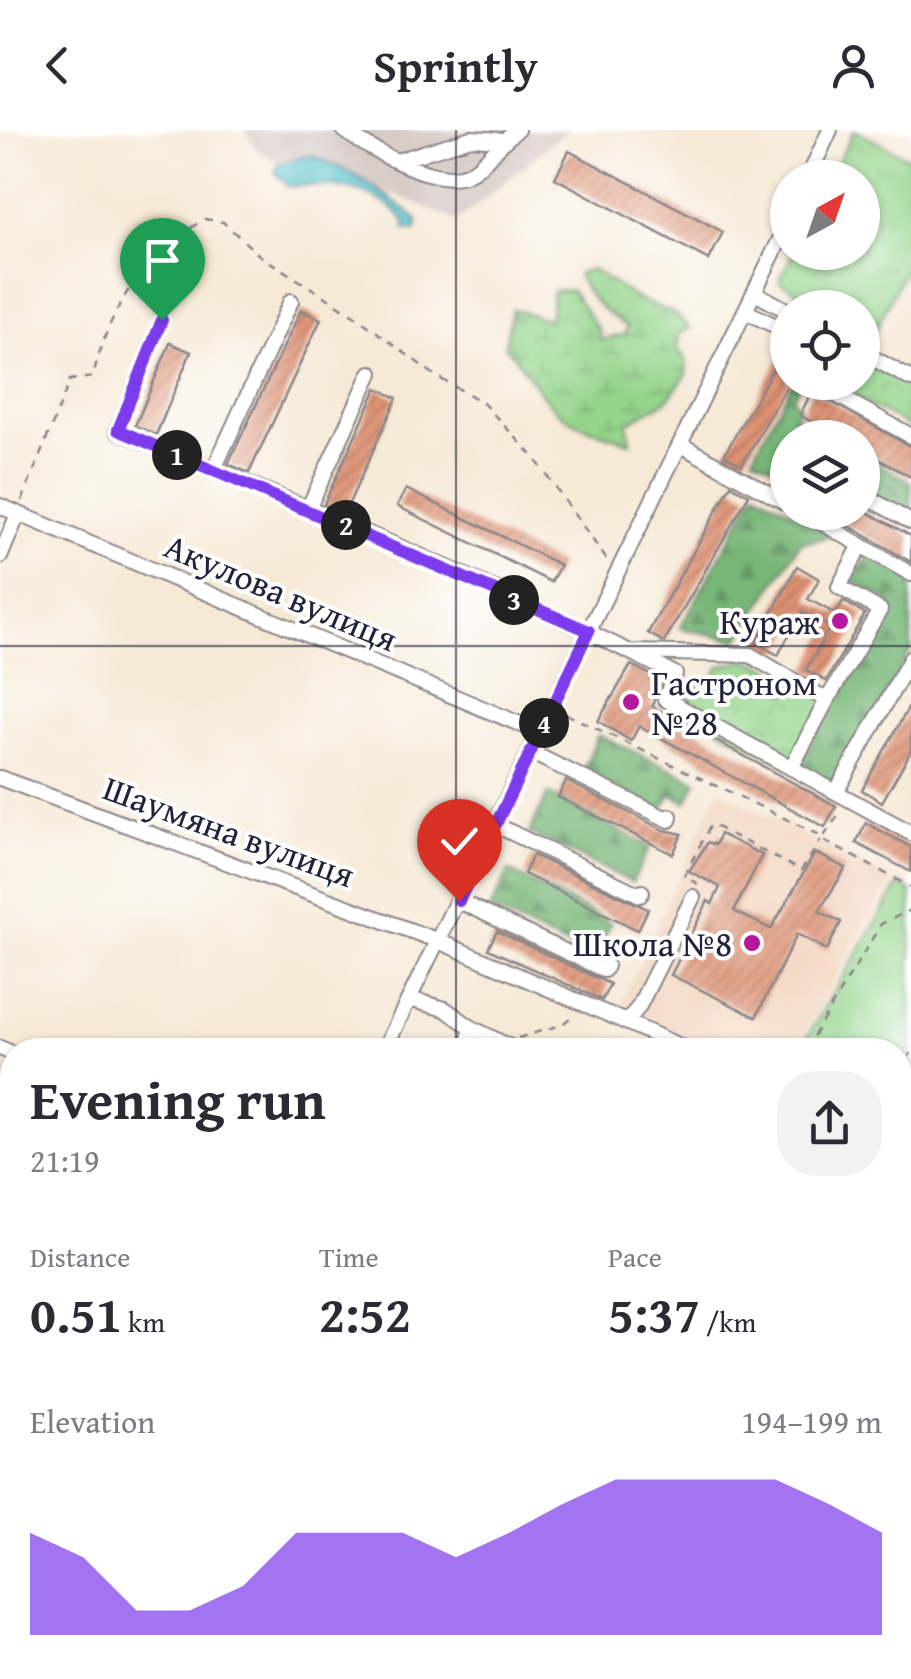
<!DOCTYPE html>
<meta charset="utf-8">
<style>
body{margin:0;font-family:"Gentium Book Plus",serif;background:#f2f2f3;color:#2b2b33;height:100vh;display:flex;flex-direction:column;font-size:38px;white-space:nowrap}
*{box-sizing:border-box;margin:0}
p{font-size:32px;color:#7c7c81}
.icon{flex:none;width:55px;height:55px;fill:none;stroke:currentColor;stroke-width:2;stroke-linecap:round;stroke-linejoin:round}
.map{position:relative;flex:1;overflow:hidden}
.sheet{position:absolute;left:0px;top:908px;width:912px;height:642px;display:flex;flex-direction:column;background:#fff;border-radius:40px 40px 0 0;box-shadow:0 2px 8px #0004}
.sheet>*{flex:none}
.needle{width:65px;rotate:40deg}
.controls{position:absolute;left:770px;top:30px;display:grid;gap:20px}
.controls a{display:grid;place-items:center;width:110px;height:110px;border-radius:50%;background:#fff;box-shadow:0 2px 8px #0004;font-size:50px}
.pin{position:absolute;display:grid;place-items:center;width:85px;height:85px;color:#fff;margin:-102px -42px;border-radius:50% 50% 50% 0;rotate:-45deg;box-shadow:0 0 10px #0007}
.pin .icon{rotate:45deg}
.km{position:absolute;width:50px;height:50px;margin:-25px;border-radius:50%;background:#222;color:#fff;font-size:28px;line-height:50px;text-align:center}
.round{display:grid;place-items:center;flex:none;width:105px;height:105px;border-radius:40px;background:#f2f2f3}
.head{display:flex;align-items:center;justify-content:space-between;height:170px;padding:0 30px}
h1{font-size:55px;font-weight:600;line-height:75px}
.metrics{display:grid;grid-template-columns:repeat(3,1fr);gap:15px;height:170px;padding:10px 30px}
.metrics div{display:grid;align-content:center}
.metrics b{font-size:50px;font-weight:600}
.metrics small{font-size:28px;font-weight:400}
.metrics p{font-size:28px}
.chart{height:280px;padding:20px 30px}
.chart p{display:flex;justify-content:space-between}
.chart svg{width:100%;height:180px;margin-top:10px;fill:#7c3aed;opacity:.7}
header{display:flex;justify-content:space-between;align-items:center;height:130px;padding:0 30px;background:#fff;font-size:45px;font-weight:600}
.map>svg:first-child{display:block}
.built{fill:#f2d4be}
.industrial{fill:#cfc0ba}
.grass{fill:url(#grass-tufts);stroke:#5b7b63;stroke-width:2.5}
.forest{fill:url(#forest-firs);stroke:#4c6c59;stroke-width:2.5}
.wetland{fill:url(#wetland-marsh);stroke:#5b7b63;stroke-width:2.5}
.park{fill:url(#park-crowns);stroke:#5b7b63;stroke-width:2.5}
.pitch{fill:#94d48b;stroke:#5b7b63;stroke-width:2.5}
.water{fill:#4ebdc6;stroke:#387080;stroke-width:2.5}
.building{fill:url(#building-hatch)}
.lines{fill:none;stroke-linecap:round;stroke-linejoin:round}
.minor-casing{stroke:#8c8688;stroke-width:18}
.path{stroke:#8c8688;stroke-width:2.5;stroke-dasharray:8 8;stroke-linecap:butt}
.minor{stroke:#fff;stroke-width:14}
.route-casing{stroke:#fff;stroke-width:20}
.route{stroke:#7c3aed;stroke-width:12}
.grid{fill:none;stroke:#22223b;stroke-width:2.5;stroke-opacity:0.55}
.poi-dot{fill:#b5179e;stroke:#fff;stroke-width:4}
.labels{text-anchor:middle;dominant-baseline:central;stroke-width:8;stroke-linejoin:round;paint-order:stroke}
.street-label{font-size:35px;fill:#22223b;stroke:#fff}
.poi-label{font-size:35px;fill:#22223b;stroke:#fff;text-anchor:end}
</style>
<header><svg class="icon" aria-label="back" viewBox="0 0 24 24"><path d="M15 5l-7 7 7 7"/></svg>Sprintly<svg class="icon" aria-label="person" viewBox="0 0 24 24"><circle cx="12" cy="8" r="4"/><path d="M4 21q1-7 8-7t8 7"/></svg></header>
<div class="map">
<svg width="911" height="1549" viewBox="0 0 911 1549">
<defs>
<pattern id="grass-tufts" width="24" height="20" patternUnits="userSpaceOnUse" patternTransform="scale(2.5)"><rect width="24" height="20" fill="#94d48b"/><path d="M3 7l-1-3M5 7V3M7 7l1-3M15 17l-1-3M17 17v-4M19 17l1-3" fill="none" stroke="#7fb679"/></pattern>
<pattern id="forest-firs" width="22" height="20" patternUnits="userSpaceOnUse" patternTransform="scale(2.5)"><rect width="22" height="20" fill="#77b677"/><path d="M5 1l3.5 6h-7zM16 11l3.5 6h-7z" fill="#619463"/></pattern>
<pattern id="wetland-marsh" width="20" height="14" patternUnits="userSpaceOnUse" patternTransform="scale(2.5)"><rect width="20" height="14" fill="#94d48b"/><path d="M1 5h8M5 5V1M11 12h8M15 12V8" fill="none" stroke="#7fb679"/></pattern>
<pattern id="park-crowns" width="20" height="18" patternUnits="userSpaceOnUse" patternTransform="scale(2.5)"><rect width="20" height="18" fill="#94d48b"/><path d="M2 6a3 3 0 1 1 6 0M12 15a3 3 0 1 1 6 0" fill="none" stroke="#7fb679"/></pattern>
<pattern id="building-hatch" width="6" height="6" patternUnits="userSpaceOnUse" patternTransform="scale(2.5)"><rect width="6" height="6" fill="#de9273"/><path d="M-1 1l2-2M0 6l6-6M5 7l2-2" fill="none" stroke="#b47760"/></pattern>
</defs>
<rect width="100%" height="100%" fill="#fff"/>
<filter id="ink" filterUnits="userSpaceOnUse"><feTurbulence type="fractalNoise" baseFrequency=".01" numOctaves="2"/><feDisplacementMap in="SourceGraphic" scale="20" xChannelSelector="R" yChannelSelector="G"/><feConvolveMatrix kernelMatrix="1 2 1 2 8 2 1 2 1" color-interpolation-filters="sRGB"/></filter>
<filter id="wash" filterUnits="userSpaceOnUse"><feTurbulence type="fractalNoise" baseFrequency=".0048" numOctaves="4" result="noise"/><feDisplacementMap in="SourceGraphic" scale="40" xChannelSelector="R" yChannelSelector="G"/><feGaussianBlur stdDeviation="2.25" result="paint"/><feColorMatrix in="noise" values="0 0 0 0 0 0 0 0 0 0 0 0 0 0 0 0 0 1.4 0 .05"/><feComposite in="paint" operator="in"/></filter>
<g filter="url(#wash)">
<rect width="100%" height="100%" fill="#f6e9d5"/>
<!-- built -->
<path class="built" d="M719 660 892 750 794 920H704L620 876Z
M77 1538H440L434 1549H71Z"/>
<!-- industrial -->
<path class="industrial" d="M247 0H567L458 91 305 27 279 34 254 16Z"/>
<!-- grass -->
<path class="grass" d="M854 0 911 29V127L872 207 863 201 862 178 823 177 779 151 793 123 862 122V48L830 47Z
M693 1538H875L873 1549H691Z"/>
<!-- forest -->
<path class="forest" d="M792 253H800L792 269 800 275 795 289 818 299 814 307 788 308 787 332 772 336 753 326Z
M862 324 911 352V385L863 359Z
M756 361 835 406 801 412 738 510 680 498Z
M868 424 911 448V520L835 655 799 635 890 472 853 451Z
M598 605 697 651 687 672 671 664 661 682 583 642Z
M548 664 650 717 632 752 529 703Z
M509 741 611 793 593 828 490 780Z"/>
<!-- wetland -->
<path class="wetland" d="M591 139 637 169 675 184 690 198 679 204 677 219 686 229 687 244 667 270 627 293 631 312C608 305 579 298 559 282 537 264 526 236 505 216L512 179 549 190 553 161 571 160 600 202V210L625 205 627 196C606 184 587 168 577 144Z"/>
<!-- park -->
<path class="park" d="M863 230 911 257V298L830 253 862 252Z
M747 530 772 538 766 551 788 564 795 551 827 570 791 638 673 573 684 550 708 561 720 536Z
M0 1115 12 1121V1538H29L23 1549H0Z
M900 1310 911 1313V1513L900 1511Z"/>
<!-- pitch -->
<path class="pitch" d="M899 754 911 761V935L900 954V920H799Z
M323 1538H426L432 1542 424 1549H312Z"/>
<!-- water -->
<path class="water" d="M309 25C349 38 386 63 418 90L416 100 405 99V91C373 55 334 55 288 56L275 42 279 34Z"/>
<g id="blocks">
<!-- building -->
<path class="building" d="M569 21 723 102 709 130 555 48Z
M301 180 321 189 249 343 228 334Z
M170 213 191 222 156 305 135 296Z
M788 213V254L742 335 724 325Z
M377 258 397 268 345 382 324 374Z
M812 261 911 317V347L862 320V308H840L800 285Z
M731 355 749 365 664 512 648 503Z
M406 359 560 435 551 452 397 376Z
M862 379 911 406V432L825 382H862Z
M797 436 819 449 808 469 836 484 843 471 865 484 826 551 806 540 830 497 802 482 778 525 756 513Z
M631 535 661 550 652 576 836 676 825 697 639 596 631 611 598 591Z
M911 573V621L882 672 862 660Z
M566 651 664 700 682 704 673 724 558 667Z
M866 693 911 717V742L856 713Z
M720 704 762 725 734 781 771 799 815 723 846 738 819 781 841 792 827 820 797 804 756 887 671 845 708 771 712 774 720 757 689 741 708 712 715 715Z
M533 725 648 779 638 800 524 744Z
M497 801 610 854 602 870 488 819Z
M145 1538H217L236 1549H189L174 1540 169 1549H138Z"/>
</g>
</g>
<g filter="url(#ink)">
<use href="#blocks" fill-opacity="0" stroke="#8c8688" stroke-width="2.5"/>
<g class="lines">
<!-- minor casing -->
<g class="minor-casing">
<path id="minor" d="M344 0C368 19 439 59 469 43 487 34 500 11 517 0
M397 31 471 8 503 10
M808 48 830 0
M755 163 788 181
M747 182 788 202
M162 190 117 301C305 376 494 454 675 544L665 569 911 703
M862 222 911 249
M823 252 824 258 911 306
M681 315 788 374
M214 339 291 171
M862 364 911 392
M0 376 539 602
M308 379 371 243
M803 382 911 444
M0 427 18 384
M637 522 750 525 827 570 880 480 839 457 861 415
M530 622 669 690 670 686
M791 638 827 570
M0 648 436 810 626 892 638 878 693 767
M836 662 911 528
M496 695 640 765 642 762
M459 771 604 840 606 836
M409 869 445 879 472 898 466 920
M626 892 688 920
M472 898 516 920
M0 918 12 923
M384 920 788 93
M900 1022 911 1026
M900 1207 911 1192
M900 1241 911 1243
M900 1305 911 1307
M900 1534 911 1535
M48 1549 54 1538
M687 1549 689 1538
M879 1549 885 1538"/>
</g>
<!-- path -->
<path class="path" d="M22 371 70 250 93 247C109 176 144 125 205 89L223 92 259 125 354 185 437 247 481 271 533 326 607 430
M566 584 824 707
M824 706 842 680
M824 711 911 757
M698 754 684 746 711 694 801 741 821 710
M518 908 561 895 574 885
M805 920 881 794 911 780
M900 940 911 923
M906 1010 911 983
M445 1549 450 1538
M463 1549 466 1538"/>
<!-- minor -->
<use href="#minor" class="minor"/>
</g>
</g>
<g class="lines" filter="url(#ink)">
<!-- route casing -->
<g class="route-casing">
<path id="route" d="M162 190 118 300 589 501 459 771"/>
</g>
<!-- route -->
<use href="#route" class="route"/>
</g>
<!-- grid -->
<path class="grid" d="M456 0V920M0 516H911M0 1033H12M900 1033H911M456 1538V1549"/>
<!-- markers -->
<g class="poi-dot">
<circle cx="840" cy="491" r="10"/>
<circle cx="631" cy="572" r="10"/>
<circle cx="752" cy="813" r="10"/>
</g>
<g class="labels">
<!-- street labels -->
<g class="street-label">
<text transform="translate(281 462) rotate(23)">Акулова вулиця</text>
<text transform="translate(229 701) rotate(20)">Шаумяна вулиця</text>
</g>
<!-- poi labels -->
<g class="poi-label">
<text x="820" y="491">Кураж</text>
<text x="651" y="552" text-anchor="start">Гастроном<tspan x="651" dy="40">№28</tspan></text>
<text x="732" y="813">Школа №8</text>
</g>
</g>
</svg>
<div class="controls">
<a><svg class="needle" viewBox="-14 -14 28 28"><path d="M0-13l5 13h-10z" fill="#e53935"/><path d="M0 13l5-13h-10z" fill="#7c7c81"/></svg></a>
<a><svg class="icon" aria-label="locate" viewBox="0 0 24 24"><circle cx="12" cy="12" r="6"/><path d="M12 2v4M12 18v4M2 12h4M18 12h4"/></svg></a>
<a><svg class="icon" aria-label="layers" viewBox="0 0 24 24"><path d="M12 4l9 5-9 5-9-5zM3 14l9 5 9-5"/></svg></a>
</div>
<div class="pin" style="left:162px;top:190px;background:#1e9e55"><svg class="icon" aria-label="arrive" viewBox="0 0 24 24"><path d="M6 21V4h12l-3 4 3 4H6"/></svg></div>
<div class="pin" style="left:459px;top:771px;background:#d93025"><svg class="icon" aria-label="check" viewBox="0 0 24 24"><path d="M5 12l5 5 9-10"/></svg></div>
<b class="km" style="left:177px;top:325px">1</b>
<b class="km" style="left:346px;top:395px">2</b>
<b class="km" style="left:514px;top:470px">3</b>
<b class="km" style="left:544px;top:593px">4</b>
<section class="sheet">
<div class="head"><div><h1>Evening run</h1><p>21:19</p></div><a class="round"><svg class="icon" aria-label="share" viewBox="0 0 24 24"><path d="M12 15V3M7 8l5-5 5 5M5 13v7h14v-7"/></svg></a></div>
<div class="metrics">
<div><p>Distance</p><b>0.51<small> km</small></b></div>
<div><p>Time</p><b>2:52</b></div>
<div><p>Pace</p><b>5:37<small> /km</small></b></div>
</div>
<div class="chart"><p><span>Elevation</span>194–199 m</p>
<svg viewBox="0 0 160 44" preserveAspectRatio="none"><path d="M0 44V19L10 25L20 38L30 38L40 32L50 19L60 19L70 19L80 25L90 19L100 12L110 6L120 6L130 6L140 6L150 12L160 19V44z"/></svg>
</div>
</section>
</div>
